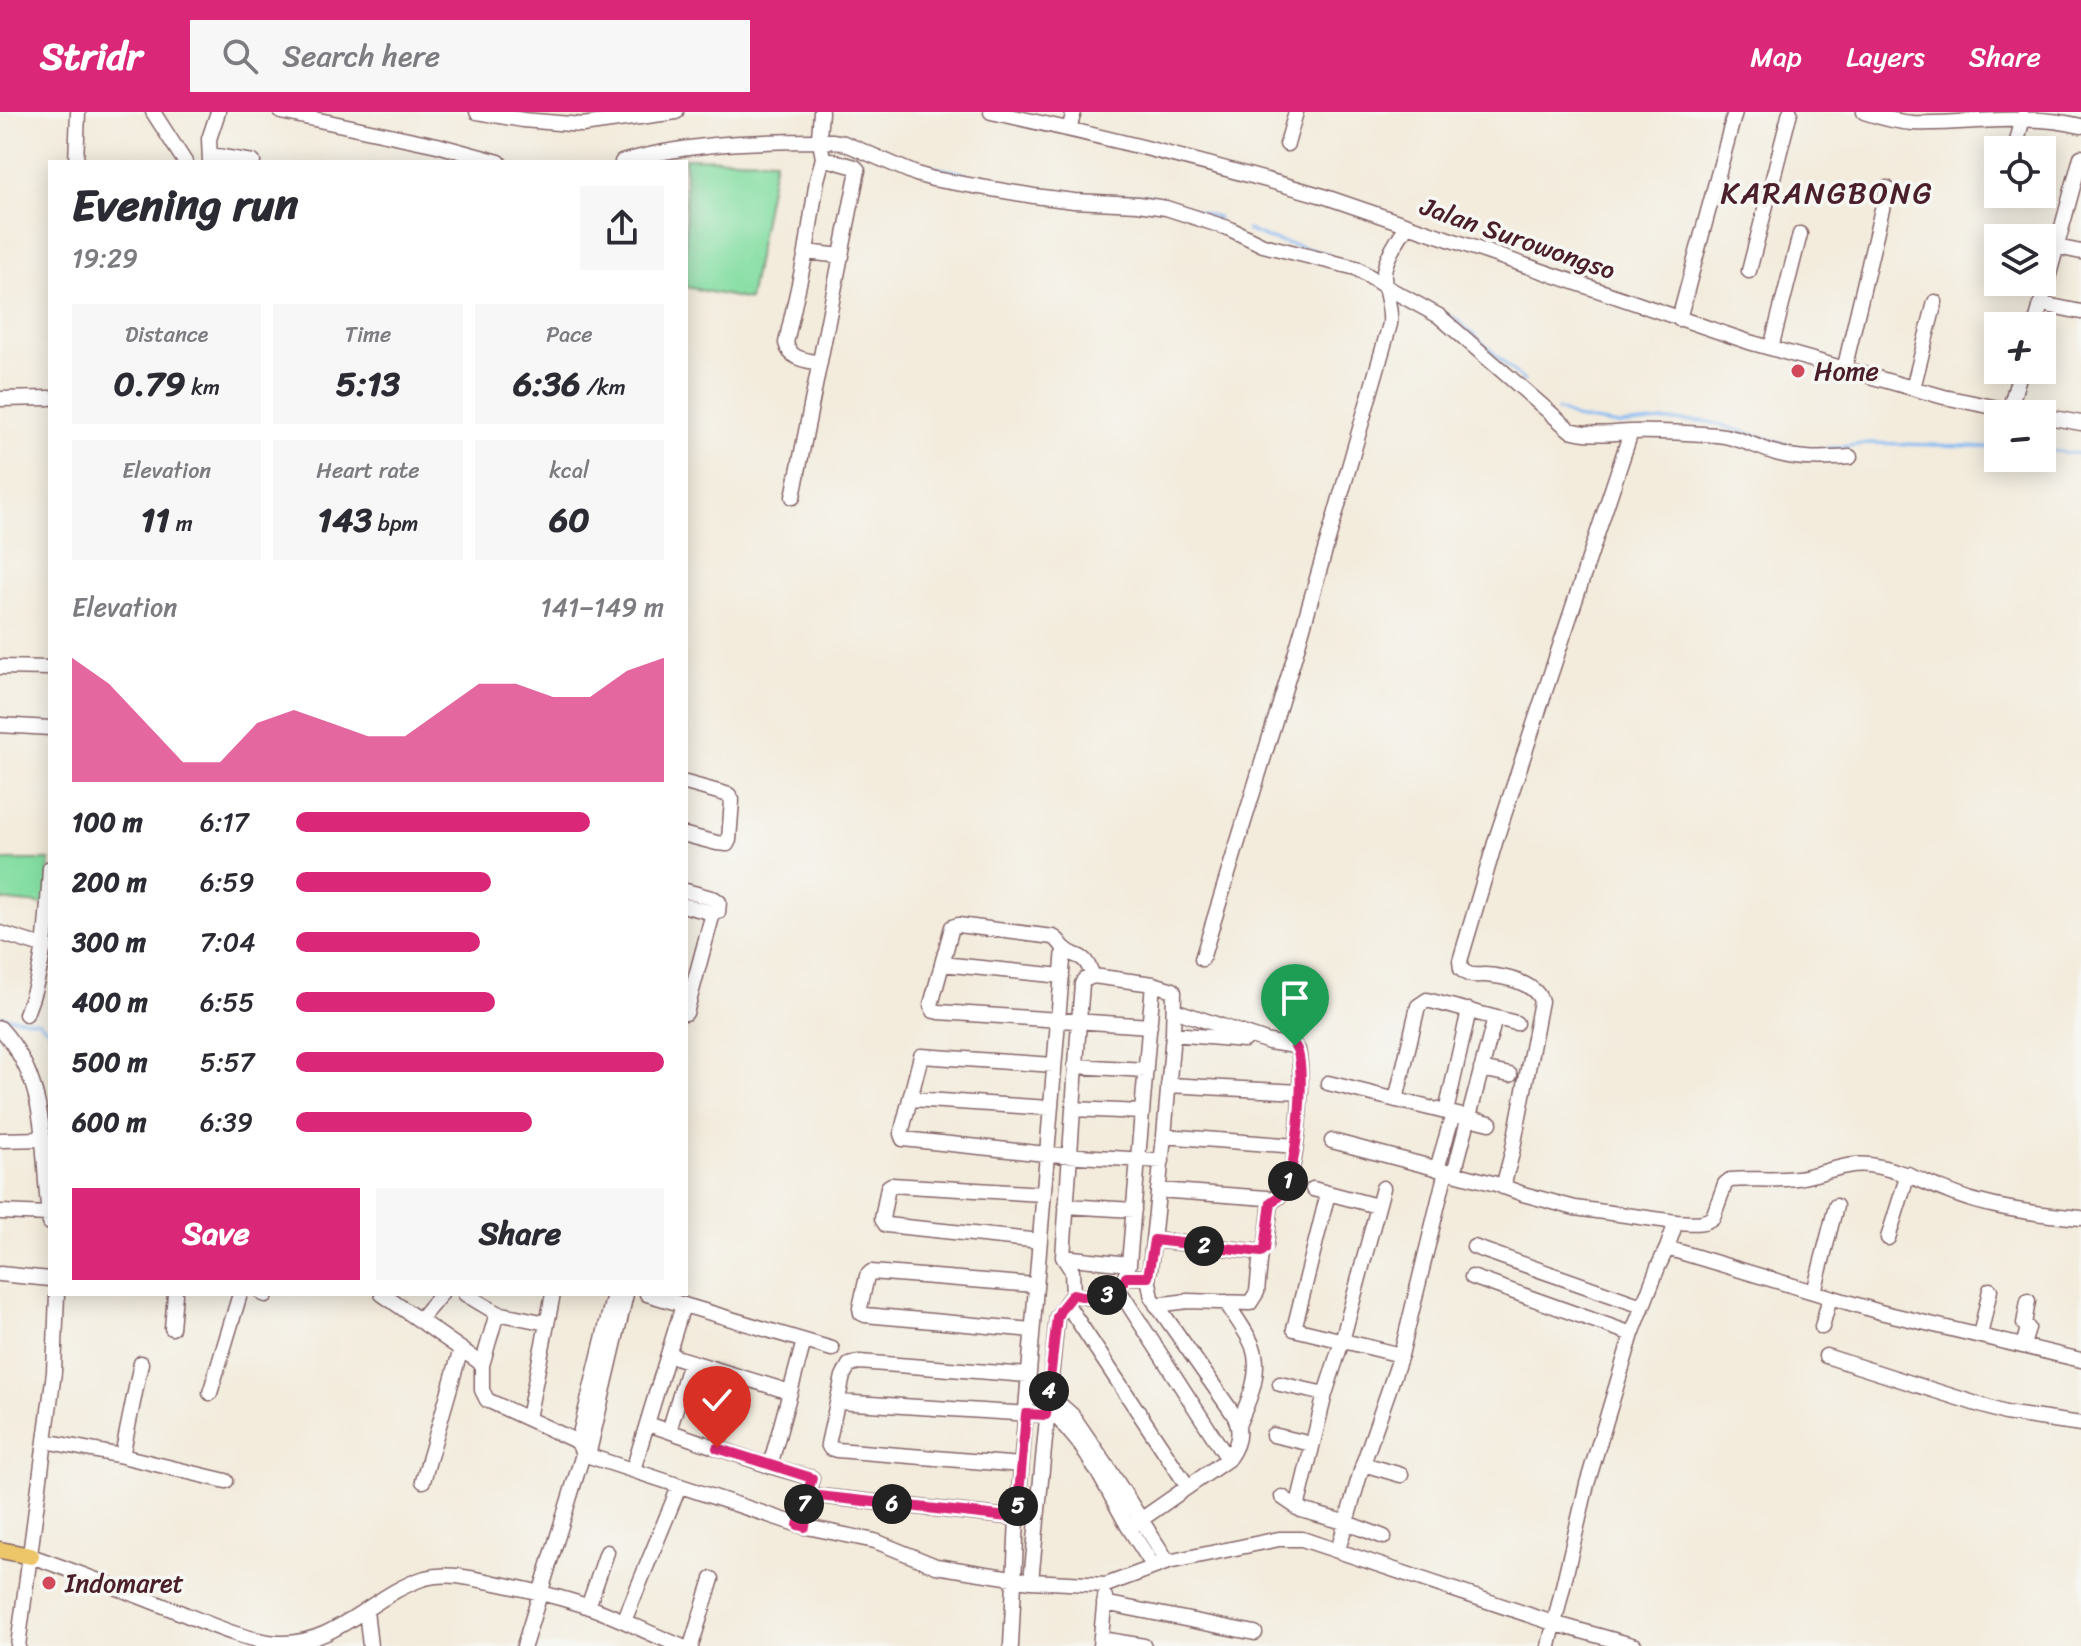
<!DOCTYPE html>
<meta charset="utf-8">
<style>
body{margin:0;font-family:Sriracha,sans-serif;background:#f7f7f7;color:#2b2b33;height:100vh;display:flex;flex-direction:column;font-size:30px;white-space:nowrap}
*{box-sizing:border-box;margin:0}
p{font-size:26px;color:#7c7c81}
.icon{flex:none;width:44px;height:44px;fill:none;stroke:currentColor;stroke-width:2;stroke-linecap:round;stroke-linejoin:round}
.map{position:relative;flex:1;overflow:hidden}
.details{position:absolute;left:48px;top:48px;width:640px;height:1136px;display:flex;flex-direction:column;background:#fff;border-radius:0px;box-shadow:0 4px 20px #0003}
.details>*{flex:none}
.controls{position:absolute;left:1984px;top:24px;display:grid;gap:16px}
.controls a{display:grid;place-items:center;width:72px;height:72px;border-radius:0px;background:#fff;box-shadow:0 4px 20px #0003;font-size:40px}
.pin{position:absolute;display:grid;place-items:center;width:68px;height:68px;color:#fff;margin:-82px -34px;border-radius:50% 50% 50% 0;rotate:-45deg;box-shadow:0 0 8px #0007}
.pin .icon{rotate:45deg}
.km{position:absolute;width:40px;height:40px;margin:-20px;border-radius:50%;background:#222;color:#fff;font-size:22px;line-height:40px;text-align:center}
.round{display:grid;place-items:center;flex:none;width:84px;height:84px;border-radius:0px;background:#f7f7f7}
.summary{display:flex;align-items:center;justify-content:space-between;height:136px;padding:0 24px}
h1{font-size:44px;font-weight:700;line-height:60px}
.metrics{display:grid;grid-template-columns:repeat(3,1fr);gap:12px;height:136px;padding:8px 24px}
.metrics div{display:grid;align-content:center;border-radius:0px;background:#f7f7f7;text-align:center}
.metrics b{font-size:34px;font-weight:700}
.metrics small{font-size:22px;font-weight:400}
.metrics p{font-size:22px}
.chart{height:224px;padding:16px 24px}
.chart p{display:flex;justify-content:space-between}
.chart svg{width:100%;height:144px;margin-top:8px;fill:#db2777;opacity:.7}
.cta{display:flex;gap:16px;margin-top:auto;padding:16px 24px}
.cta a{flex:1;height:92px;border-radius:0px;background:#db2777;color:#fff;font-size:32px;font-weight:700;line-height:92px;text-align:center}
.cta a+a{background:#f7f7f7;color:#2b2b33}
ul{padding:0 24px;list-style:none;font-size:26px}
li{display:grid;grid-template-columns:128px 96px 1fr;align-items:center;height:60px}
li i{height:20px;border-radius:10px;background:#db2777}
header{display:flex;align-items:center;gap:48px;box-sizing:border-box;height:112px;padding:0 40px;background:#db2777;color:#fff}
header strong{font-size:38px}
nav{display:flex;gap:44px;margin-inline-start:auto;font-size:28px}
.search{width:560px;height:72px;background:#f7f7f7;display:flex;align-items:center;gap:20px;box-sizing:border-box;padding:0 28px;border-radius:0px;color:#7c7c81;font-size:30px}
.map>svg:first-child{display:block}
.green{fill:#85dea3;stroke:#687e67;stroke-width:2}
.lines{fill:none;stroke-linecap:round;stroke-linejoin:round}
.stream{stroke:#85b9f3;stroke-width:3}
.minor-casing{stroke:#856669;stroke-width:17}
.major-casing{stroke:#856669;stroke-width:19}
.minor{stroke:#fff;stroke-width:14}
.major{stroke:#ecc669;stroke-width:16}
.route-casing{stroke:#fff;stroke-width:16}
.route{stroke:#db2777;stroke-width:10}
.poi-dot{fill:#d1495b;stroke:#f6f6f2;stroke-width:3}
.labels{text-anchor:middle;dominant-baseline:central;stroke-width:7;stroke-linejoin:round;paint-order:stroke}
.street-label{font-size:26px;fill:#4a1f2b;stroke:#f6f6f2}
.poi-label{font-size:26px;fill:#4a1f2b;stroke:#f6f6f2;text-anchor:start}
.quarter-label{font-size:30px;letter-spacing:2px;fill:#4a1f2b;stroke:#f6f6f2}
</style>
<header>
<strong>Stridr</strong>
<div class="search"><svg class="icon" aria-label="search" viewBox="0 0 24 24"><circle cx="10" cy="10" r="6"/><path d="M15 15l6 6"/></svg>Search here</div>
<nav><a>Map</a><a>Layers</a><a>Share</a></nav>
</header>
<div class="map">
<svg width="2081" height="1534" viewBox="0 0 2081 1534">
<rect width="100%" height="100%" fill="#f6f6f2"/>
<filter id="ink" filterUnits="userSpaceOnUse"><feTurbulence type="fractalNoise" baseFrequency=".0125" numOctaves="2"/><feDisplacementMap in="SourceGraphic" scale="16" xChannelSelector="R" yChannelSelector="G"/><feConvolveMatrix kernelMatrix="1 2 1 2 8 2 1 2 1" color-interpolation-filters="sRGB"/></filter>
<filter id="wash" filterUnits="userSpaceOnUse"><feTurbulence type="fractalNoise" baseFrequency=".006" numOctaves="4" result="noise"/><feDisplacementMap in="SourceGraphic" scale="32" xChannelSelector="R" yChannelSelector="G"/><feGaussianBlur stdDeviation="1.8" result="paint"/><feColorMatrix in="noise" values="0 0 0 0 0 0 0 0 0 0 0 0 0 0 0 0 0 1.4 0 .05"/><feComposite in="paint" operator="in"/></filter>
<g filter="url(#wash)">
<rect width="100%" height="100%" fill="#f3ebdb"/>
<!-- green -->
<path class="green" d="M685 46 775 48 749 188 686 175Z
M0 748H50L48 793 0 788Z"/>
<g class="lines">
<!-- stream -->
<path class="stream" d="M823 20 846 23 858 30
M792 23 816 21
M887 42 923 53 963 61 979 68
M1105 84 1150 83 1218 106
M1247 118 1267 126 1328 142
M1445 201 1460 210 1524 269
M1557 298 1575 306 1619 313 1662 309H1706L1792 334 1818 338 1871 331 1998 335
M2042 338 2081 342
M0 904 38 909 50 919"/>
</g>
</g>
<g filter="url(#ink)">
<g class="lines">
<!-- minor casing -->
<g class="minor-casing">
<path id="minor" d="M153 0 185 50
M281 0 437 33 499 50
M477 0 523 8 582 13 676 0
M991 0C1103 24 1213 52 1323 84L1749 230 1944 285 2028 302
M1864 0C1879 5 1896 10 1913 11 1969 13 2025 0 2081 14
M1069 17 1074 0
M1287 32 1296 0
M2015 38 2023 5
M210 43 253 50
M76 50 78 0
M210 50 209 27 218 0
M622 50C690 30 762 29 832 29L844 31 916 62 933 67 1034 84 1074 89 1138 92 1166 96 1228 116 1263 133 1356 156 1386 175 1439 204 1570 318C1591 324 1609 321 1631 320 1659 319 1689 321 1717 323 1739 325 1756 335 1776 341 1800 348 1825 347 1850 345
M2004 83 2005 82
M2057 135 2081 140
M806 140 842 144
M1749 159 1790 0
M2042 192 2081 200
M1679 207 1735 0
M2035 214 2081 45
M1771 236 1800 122
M820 251C806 248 790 248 786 231L806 140 817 68 823 46 819 25 821 0
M1844 258 1887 76
M1913 276 1935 190
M0 287 50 286
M2009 299 2021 258
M2042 304 2081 311
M793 385 858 58 855 55 823 46
M0 555 50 556
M0 613 50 616
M686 671 729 683 732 688 729 728 727 732 717 731 686 723
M686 779 715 787 719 790 718 800 713 801 686 901
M686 794 713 801
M0 821 45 835
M1202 847 1295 543 1390 212C1392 194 1383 177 1384 160 1386 144 1399 127 1407 113
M942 852 1062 864
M1093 864C1082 836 1078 850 1063 835 1060 831 1058 827 1053 825L958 813 952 815 931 893 934 899 939 900 1150 914
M1174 898 1269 930 1295 934 1298 938C1304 965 1298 1053 1285 1077 1282 1083 1277 1086 1271 1090
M26 902C46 852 47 809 50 756
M0 916C52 973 40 1041 50 1111
M1173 922 1244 928
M1054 953 921 944 901 1022 903 1027 1046 1042 1162 1049
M1075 954 1146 958
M1481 957 1510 963
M1328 971 1490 1011
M1168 973 1301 980
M911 987 1050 996
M1396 988 1418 894 1427 888 1516 911
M1073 997 1142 1000
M1446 1000 1469 898
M1164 1024 1296 1034
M0 1028 44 1027
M1332 1029 1496 1072 1523 1082 1575 1096 1676 1110 1667 1136 1658 1155 1632 1222 1587 1372 1549 1534
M1437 1057 1453 1002
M1454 1061 1495 906
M1503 1075 1512 1041 1541 889C1535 870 1503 864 1485 863 1475 863 1469 865 1461 857L1460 849 1497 724 1631 320
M1313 1077 1377 1094
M1328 1081 1294 1217 1401 1243
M1066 1094 1134 1098
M0 1100 49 1102
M1676 1110C1688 1110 1703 1114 1713 1105L1725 1072 1730 1068C1752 1066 1775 1069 1797 1066 1821 1063 1844 1050 1869 1053 1910 1059 1940 1080 1979 1090 2012 1099 2047 1103 2081 1106
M1888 1126 1908 1062
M1154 1128 1261 1140
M1040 1129 886 1113 882 1107 888 1075 891 1073 1043 1082
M1474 1135 1642 1194
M1667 1136 1880 1200 2081 1248
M1063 1145 1129 1152
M0 1162 50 1167
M1126 1165H1148L1150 1157 1164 1024 1173 922 1174 880 1173 878 1153 872 1093 864 1084 868 1082 872 1079 909 1063 1145 1072 1159 1073 1182 1066 1191 1188 1375
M1472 1165 1632 1222
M1119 1178 1228 1347
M1814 1180 1836 1094
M263 1182 266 1183
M382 1182 478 1249 482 1253V1278L487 1288 578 1330
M465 1182 497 1201 547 1211
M647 1182 832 1237
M1073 1182C1104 1192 1122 1184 1129 1152L1153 872
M1226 1190C1233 1202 1249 1223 1253 1235 1262 1261 1249 1288 1239 1311
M1156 1193 1188 1189 1250 1191 1257 1180 1261 1140 1266 1133 1271 1090 1267 1086 1158 1078
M420 1207 441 1182
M1822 1215 1830 1185
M172 1216 175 1182
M1032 1218 865 1203 861 1201 860 1196 867 1164 871 1160 1035 1173
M1980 1224 1990 1178
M2023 1234 2028 1216 2024 1212 2028 1189
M669 1243 790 1280
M1826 1244 2005 1301 2081 1312
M482 1253 497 1201
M1280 1272 1325 1282
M210 1281 240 1182
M1039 1288 1048 1289 1063 1295 1072 1303 1107 1354 1168 1450
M838 1290 1046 1303 1058 1306 1079 1331 1099 1362 1129 1416 1154 1455
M528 1306 553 1182
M648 1312 770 1354 812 1366 803 1397
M669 1319 690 1250
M1273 1323 1312 1332
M45 1329 122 1344 226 1369
M717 1336 739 1265
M583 1342 802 1414 875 1429 936 1454 1031 1469 1106 1473 1168 1450 1279 1427H1302L1553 1511 1635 1534
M122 1344 141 1251
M588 1344 626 1182
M1363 1352 1401 1363
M1021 1353 837 1338 830 1336 828 1332 843 1264 849 1253 859 1250 1028 1263
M770 1354 804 1229
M633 1358 683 1193
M423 1369 461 1237
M1282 1385 1301 1398 1344 1410 1384 1425
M1297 1396 1325 1282 1342 1229 1383 1076
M805 1415C806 1403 806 1388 819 1384L1017 1406
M1129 1416 1228 1347C1239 1332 1243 1317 1232 1300L1152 1186 1148 1165
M1338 1438 1363 1352 1401 1243 1446 1059
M31 1444C79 1461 126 1479 174 1498 207 1511 242 1528 278 1531 336 1534 373 1482 425 1466 448 1460 469 1466 491 1470 524 1477 555 1483 586 1494 619 1505 649 1522 681 1534
M1031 1469 1057 1205 1066 1191
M1104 1491 1255 1521
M588 1495 607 1440
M366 1498 370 1534
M624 1509 679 1375
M1101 1527 1144 1534
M18 1534 54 1260 57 1182
M524 1534 583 1342 578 1330 614 1182
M691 1534 712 1467
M1011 1534 1017 1406 1064 836
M1100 1534 1105 1485"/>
</g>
<!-- major casing -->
<g class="major-casing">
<path id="major" d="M0 1438 31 1444"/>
</g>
<!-- minor -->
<use href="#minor" class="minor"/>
<!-- major -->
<use href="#major" class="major"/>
</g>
</g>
<g class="lines" filter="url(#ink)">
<!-- route casing -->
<g class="route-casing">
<path id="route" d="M717 1336 812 1366 798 1413 805 1415C807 1403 806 1389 819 1384L1017 1406 1026 1302 1046 1303 1057 1205 1061 1197 1073 1182C1089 1187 1104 1187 1119 1178L1126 1165H1148L1154 1128 1261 1140 1265 1137 1271 1090C1277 1086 1282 1083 1285 1077 1296 1058 1308 951 1295 934"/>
</g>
<!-- route -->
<use href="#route" class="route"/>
</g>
<!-- markers -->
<g class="poi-dot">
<circle cx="1798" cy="259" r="8"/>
<circle cx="49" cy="1471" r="8"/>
</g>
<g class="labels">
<!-- street labels -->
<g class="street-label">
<text transform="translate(1518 126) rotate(19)">Jalan Surowongso</text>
</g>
<!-- poi labels -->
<g class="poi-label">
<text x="1814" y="259">Home</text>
<text x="65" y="1471">Indomaret</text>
</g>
<!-- quarter labels -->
<g class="quarter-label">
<text x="1827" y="81">KARANGBONG</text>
</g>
</g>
</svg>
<div class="controls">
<a><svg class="icon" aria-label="locate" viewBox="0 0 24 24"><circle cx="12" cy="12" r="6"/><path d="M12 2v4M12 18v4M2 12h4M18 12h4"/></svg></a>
<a><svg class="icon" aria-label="layers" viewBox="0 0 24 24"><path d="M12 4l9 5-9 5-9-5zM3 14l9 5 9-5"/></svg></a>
<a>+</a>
<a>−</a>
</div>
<div class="pin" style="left:1295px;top:934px;background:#1e9e55"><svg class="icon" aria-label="arrive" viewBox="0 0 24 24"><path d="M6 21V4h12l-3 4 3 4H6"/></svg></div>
<div class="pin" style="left:717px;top:1336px;background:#d93025"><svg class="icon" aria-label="check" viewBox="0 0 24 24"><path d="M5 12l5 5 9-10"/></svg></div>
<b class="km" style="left:1288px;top:1069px">1</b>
<b class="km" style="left:1204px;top:1134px">2</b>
<b class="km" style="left:1107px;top:1183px">3</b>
<b class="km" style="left:1049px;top:1279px">4</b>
<b class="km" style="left:1018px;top:1394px">5</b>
<b class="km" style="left:892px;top:1392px">6</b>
<b class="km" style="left:804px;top:1392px">7</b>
<section class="details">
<div class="summary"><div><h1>Evening run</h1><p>19:29</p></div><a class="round"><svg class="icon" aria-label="share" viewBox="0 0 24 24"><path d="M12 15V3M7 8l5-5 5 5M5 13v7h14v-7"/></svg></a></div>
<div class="metrics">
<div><p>Distance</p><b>0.79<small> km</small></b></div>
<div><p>Time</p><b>5:13</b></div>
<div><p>Pace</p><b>6:36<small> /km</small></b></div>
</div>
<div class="metrics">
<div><p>Elevation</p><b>11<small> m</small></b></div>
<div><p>Heart rate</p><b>143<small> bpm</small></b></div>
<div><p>kcal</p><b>60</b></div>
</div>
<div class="chart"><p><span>Elevation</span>141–149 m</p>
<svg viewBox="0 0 160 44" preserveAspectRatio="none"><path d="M0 44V6L10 14L20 26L30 38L40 38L50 26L60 22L70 26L80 30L90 30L100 22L110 14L120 14L130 18L140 18L150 10L160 6V44z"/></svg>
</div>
<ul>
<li><b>100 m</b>6:17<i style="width:80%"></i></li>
<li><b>200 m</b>6:59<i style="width:53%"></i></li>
<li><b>300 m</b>7:04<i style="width:50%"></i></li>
<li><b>400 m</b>6:55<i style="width:54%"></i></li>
<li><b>500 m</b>5:57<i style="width:100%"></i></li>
<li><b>600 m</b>6:39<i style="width:64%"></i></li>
</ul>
<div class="cta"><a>Save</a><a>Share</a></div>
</section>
</div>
